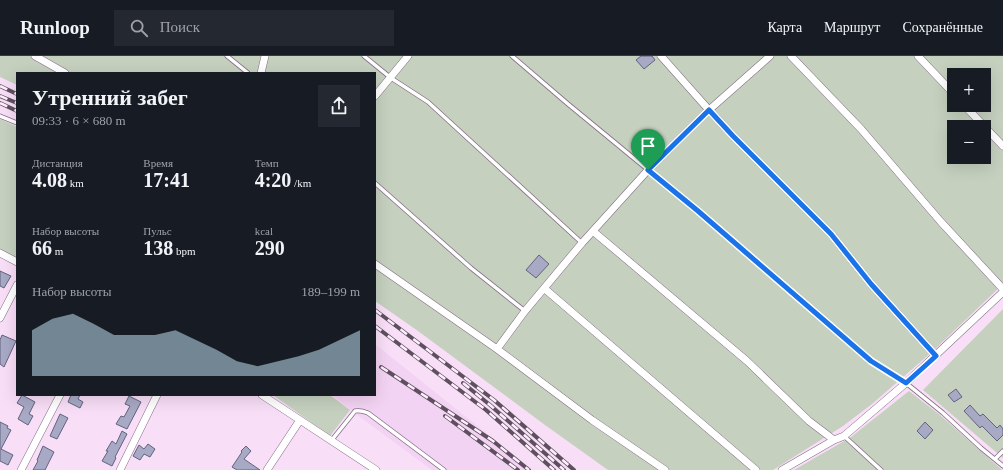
<!DOCTYPE html>
<html lang="ru">
<meta charset="utf-8">
<style>
body{margin:0;font-family:Georgia,serif;background:#242831;color:#f1f3f6;height:100vh;display:flex;flex-direction:column;font-size:15px;white-space:nowrap}
*{box-sizing:border-box;margin:0}
p{font-size:13px;color:#9ea1a6}
.icon{flex:none;width:22px;height:22px;fill:none;stroke:currentColor;stroke-width:2;stroke-linecap:round;stroke-linejoin:round}
.map{position:relative;flex:1;overflow:hidden}
.panel{position:absolute;left:16px;top:16px;width:360px;height:324px;display:flex;flex-direction:column;background:#171b24;border-radius:0px;box-shadow:0 4px 16px #0002}
.panel>*{flex:none}
.buttons{position:absolute;left:947px;top:12px;display:grid;gap:8px}
.buttons a{display:grid;place-items:center;width:44px;height:44px;border-radius:0px;background:#171b24;box-shadow:0 4px 16px #0002;font-size:20px}
.pin{position:absolute;display:grid;place-items:center;width:34px;height:34px;color:#fff;margin:-41px -17px;border-radius:50% 50% 50% 0;rotate:-45deg;box-shadow:0 0 4px #0007}
.pin .icon{rotate:45deg}
.round{display:grid;place-items:center;flex:none;width:42px;height:42px;border-radius:0px;background:#242831}
.head{display:flex;align-items:center;justify-content:space-between;height:68px;padding:0 16px}
h1{font-size:22px;font-weight:600;line-height:30px}
.metrics{display:grid;grid-template-columns:repeat(3,1fr);gap:6px;height:68px;padding:4px 16px}
.metrics div{display:grid;align-content:center}
.metrics b{font-size:20px;font-weight:600}
.metrics small{font-size:11px;font-weight:400}
.metrics p{font-size:11px}
.chart{height:112px;padding:8px 16px}
.chart p{display:flex;justify-content:space-between}
.chart svg{width:100%;height:72px;margin-top:4px;fill:#99b5c2;opacity:.7}
header{display:flex;align-items:center;gap:24px;box-sizing:border-box;height:56px;padding:0 20px;background:#171b24;border-bottom:1px solid #363941}
header strong{font-size:19px}
nav{display:flex;gap:22px;margin-inline-start:auto;font-size:14px}
.search{width:280px;height:36px;background:#242831;display:flex;align-items:center;gap:10px;box-sizing:border-box;padding:0 14px;border-radius:0px;color:#9ea1a6;font-size:15px}
.map>svg:first-child{display:block}
.built{fill:#f3d3f3}
.green{fill:#c5d0bf;fill-rule:evenodd}
.building{fill:#a7a9c5;stroke:#62637f}
.lines{fill:none;stroke-linecap:round;stroke-linejoin:round}
.lane-casing{stroke:#866f86;stroke-width:5}
.street-casing{stroke:#866f86;stroke-width:8}
.lane{stroke:#fff;stroke-width:3.5}
.street{stroke:#fff;stroke-width:7}
.rail-casing{stroke:#5e505e;stroke-width:4}
.rail{stroke:#ffeffe;stroke-width:2.5;stroke-dasharray:8;stroke-linecap:butt}
.route-casing{stroke:#fff;stroke-width:8}
.route{stroke:#1a73e8;stroke-width:5}
</style>
<header>
<strong>Runloop</strong>
<div class="search"><svg class="icon" aria-label="search" viewBox="0 0 24 24"><circle cx="10" cy="10" r="6"/><path d="M15 15l6 6"/></svg>Поиск</div>
<nav><a>Карта</a><a>Маршрут</a><a>Сохранённые</a></nav>
</header>
<div class="map">
<svg width="1003" height="414" viewBox="0 0 1003 414">
<rect width="100%" height="100%" fill="#f8def7"/>
<!-- built -->
<path class="built" d="M375 288 532 414H432L360 361 332 339H375Z"/>
<!-- green -->
<path class="green" d="M0 0H1003V228L933 295 872 348 843 370 773 414H608L545 369 418 275 375 245V17H17V29L0 21ZM954 19H984V49H954ZM954 71H984V101H954Z
M0 63 17 71V204L0 195Z
M1003 253V402L923 334Z
M909 335 940 359 1002 414H794L851 381Z
M273 339H330L350 354 330 380Z"/>
<!-- building -->
<path class="building" d="M641 0H652L655 4 644 13 636 4Z
M539 199 549 208 536 222 526 214Z
M0 215 11 220 4 232 0 230Z
M2 279 16 285 4 311 0 308V284Z
M956 333 962 341 954 346 948 339Z
M22 339 35 346 29 358 33 360 28 369 18 363 24 351 17 347Z
M71 339H80L78 343 83 346 80 352 68 346Z
M129 340 141 346 127 373 116 368 121 360 124 361 130 350 125 348Z
M970 349 980 360 983 358 997 372 1000 369 1003 373V379L997 385 982 370 980 372 964 355Z
M60 358 68 362 57 383 50 380Z
M0 366 8 370 7 372 11 374 1 393 13 399 8 409 0 405Z
M925 366 933 374 925 383 917 375Z
M122 375 127 378 115 401 116 402 112 410 102 405 108 395H106L112 385 116 388Z
M148 388 155 393 150 401 144 398 140 404 133 400 139 389 144 393Z
M43 390 54 396 45 414H33L38 405 37 404Z
M246 390 251 395 244 403 260 414H237L232 411 242 396 241 395Z"/>
<g class="lines">
<!-- lane casing -->
<g class="lane-casing">
<path id="lane" d="M227 0 248 17
M364 0 391 22 428 46 582 187
M512 0 568 48 698 155 871 305 906 327 943 357 981 392 1003 410
M0 60 17 67
M375 127 471 212 525 255
M844 380 881 414
M331 385 355 355C360 354 363 355 368 357L444 414
M995 403 1003 395"/>
</g>
<!-- street casing -->
<g class="street-casing">
<path id="street" d="M35 0 65 17
M661 0 709 54 733 80 831 178 871 228 936 300
M791 0 861 73 941 166 1003 233
M918 0 954 38
M261 17 265 0
M375 40 408 0
M964 49 1003 90
M594 176 747 305 809 365 834 384
M0 197 17 206
M375 208 497 293 592 364 665 414
M545 233 756 414
M0 262 17 229
M497 293 525 255 582 187 648 114 709 54 770 0
M262 339 376 414
M21 414 60 339
M120 414 157 339
M267 414 300 364
M782 414 834 384 844 380 906 327 1003 236"/>
</g>
<!-- lane -->
<use href="#lane" class="lane"/>
<!-- street -->
<use href="#street" class="street"/>
<!-- rail casing -->
<g class="rail-casing">
<path id="rail" d="M0 30 17 38
M0 40 17 47
M0 47 17 55
M375 254 494 344 574 414
M375 270 486 354 554 414
M381 311 493 385 529 414
M463 327 490 349 564 414
M445 360 518 414"/>
</g>
<!-- rail -->
<use href="#rail" class="rail"/>
</g>
<g class="lines">
<!-- route casing -->
<g class="route-casing">
<path id="route" d="M709 54 733 80 831 178 871 228 936 300 906 327 871 305 698 155 648 114Z"/>
</g>
<!-- route -->
<use href="#route" class="route"/>
</g>
</svg>
<div class="buttons">
<a>+</a>
<a>−</a>
</div>
<div class="pin" style="left:648px;top:114px;background:#1e9e55"><svg class="icon" aria-label="arrive" viewBox="0 0 24 24"><path d="M6 21V4h12l-3 4 3 4H6"/></svg></div>
<section class="panel">
<div class="head"><div><h1>Утренний забег</h1><p>09:33 · 6 × 680 m</p></div><a class="round"><svg class="icon" aria-label="share" viewBox="0 0 24 24"><path d="M12 15V3M7 8l5-5 5 5M5 13v7h14v-7"/></svg></a></div>
<div class="metrics">
<div><p>Дистанция</p><b>4.08<small> km</small></b></div>
<div><p>Время</p><b>17:41</b></div>
<div><p>Темп</p><b>4:20<small> /km</small></b></div>
</div>
<div class="metrics">
<div><p>Набор высоты</p><b>66<small> m</small></b></div>
<div><p>Пульс</p><b>138<small> bpm</small></b></div>
<div><p>kcal</p><b>290</b></div>
</div>
<div class="chart"><p><span>Набор высоты</span>189–199 m</p>
<svg viewBox="0 0 160 44" preserveAspectRatio="none"><path d="M0 44V16L10 9L20 6L30 12L40 19L50 19L60 19L70 16L80 22L90 28L100 35L110 38L120 35L130 32L140 28L150 22L160 16V44z"/></svg>
</div>
</section>
</div>
